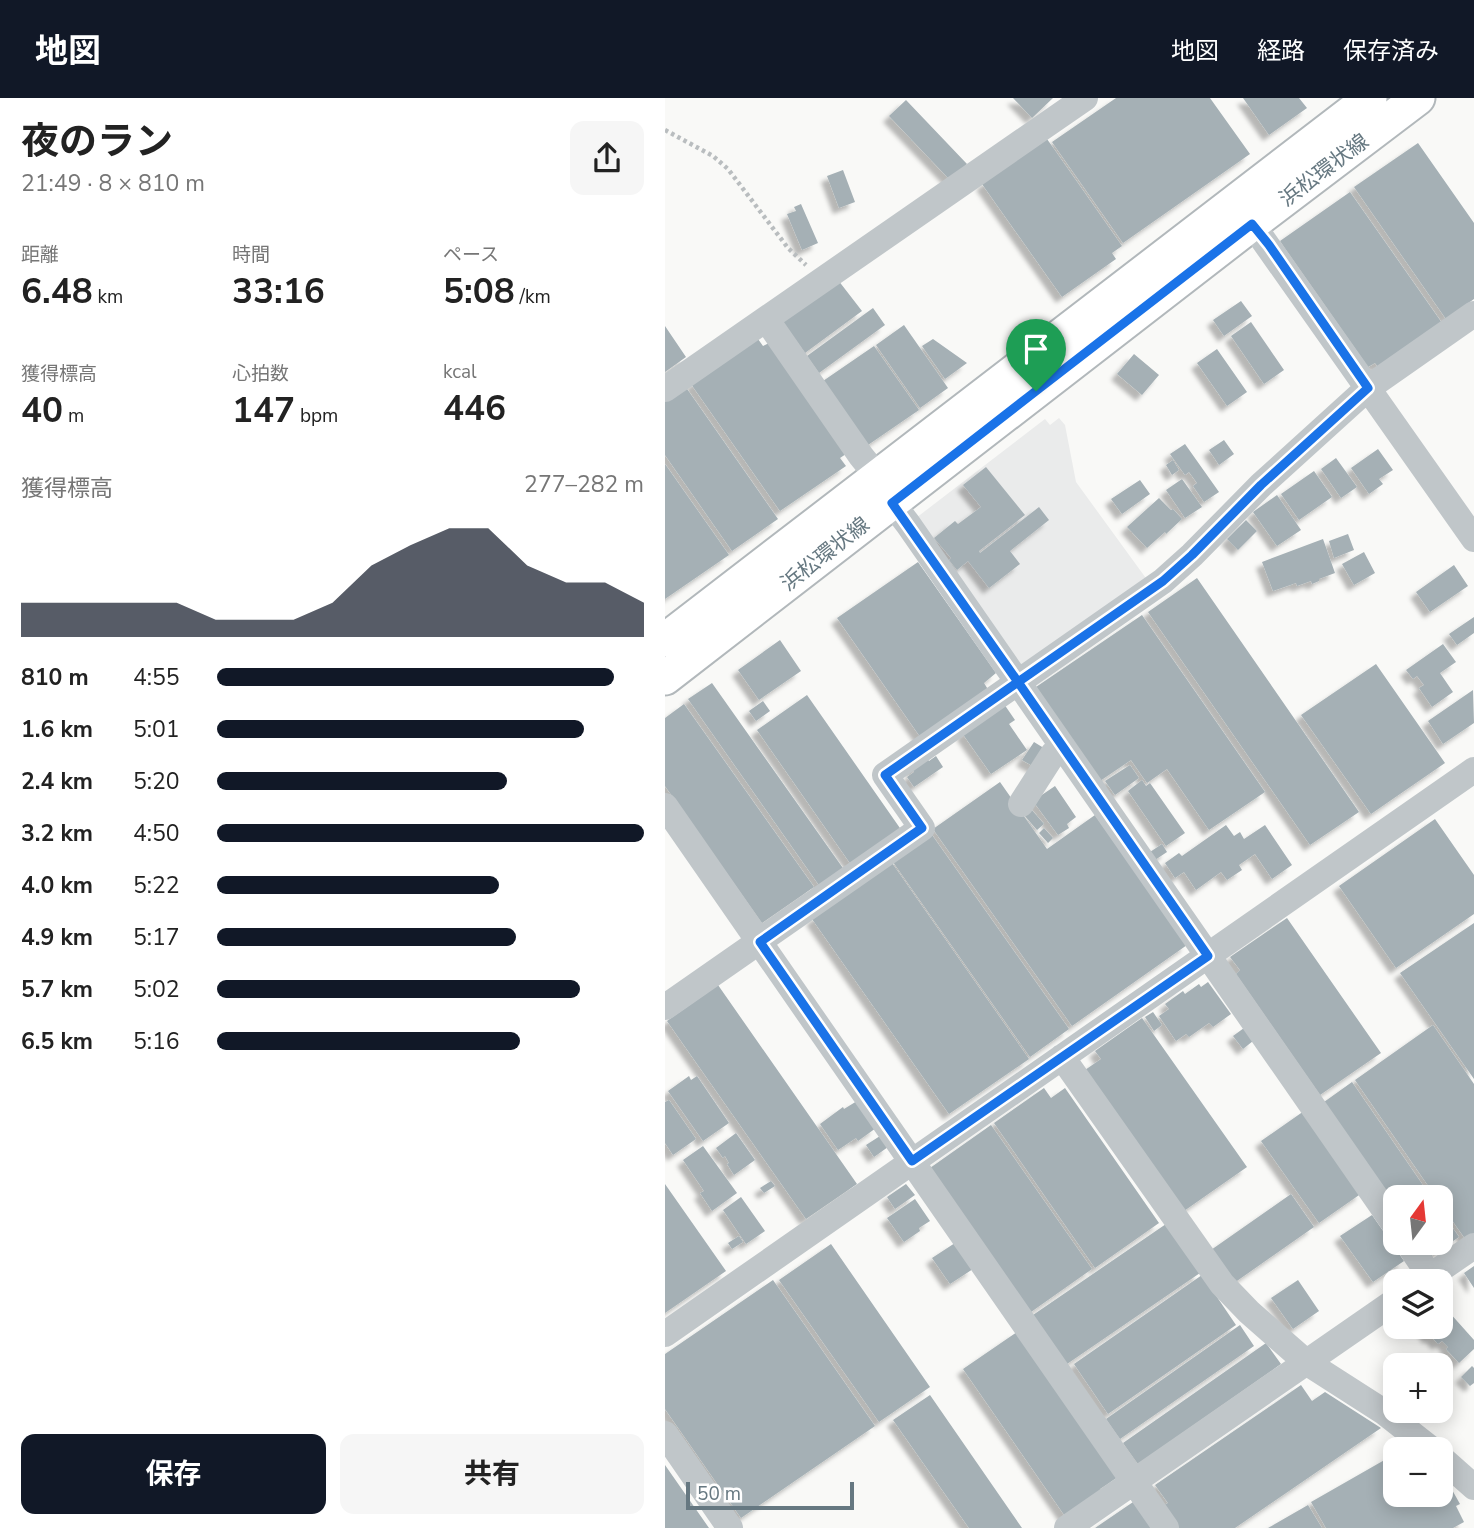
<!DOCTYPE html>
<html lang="ja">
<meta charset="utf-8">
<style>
body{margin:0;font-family:"Nunito Sans","Noto Sans JP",sans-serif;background:#f6f6f6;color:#222;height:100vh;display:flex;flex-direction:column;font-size:26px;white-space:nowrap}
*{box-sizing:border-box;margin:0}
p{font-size:23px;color:#767676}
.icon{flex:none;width:38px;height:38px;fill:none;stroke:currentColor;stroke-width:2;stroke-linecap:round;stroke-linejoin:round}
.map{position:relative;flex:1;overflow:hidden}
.sheet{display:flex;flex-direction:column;background:#fff;width:665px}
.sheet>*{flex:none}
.needle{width:46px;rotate:15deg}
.tools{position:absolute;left:718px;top:1087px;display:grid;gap:14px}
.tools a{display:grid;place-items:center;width:70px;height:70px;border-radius:14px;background:#fff;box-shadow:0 4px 18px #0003;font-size:35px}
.scale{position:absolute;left:21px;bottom:18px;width:168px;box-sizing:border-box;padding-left:7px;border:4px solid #667881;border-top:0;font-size:19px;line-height:24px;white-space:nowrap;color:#667881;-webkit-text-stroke:5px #fff;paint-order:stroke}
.pin{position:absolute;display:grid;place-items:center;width:60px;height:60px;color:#fff;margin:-72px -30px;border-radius:50% 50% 50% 0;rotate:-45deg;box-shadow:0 0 7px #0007}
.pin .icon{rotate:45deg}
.round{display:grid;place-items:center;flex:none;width:74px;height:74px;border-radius:14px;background:#f6f6f6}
.headline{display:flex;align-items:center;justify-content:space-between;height:119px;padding:0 21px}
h1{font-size:38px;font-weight:700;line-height:52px}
.stats{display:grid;grid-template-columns:repeat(3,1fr);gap:10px;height:119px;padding:7px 21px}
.stats div{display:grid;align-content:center}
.stats b{font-size:35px;font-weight:700}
.stats small{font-size:19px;font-weight:400}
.stats p{font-size:19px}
.chart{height:196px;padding:14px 21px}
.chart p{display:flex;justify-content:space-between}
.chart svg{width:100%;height:126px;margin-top:7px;fill:#111827;opacity:.7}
.cta{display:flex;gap:14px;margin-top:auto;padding:14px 21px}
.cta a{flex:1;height:80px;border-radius:14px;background:#111827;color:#fff;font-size:28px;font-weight:700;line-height:80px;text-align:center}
.cta a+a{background:#f6f6f6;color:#222}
ul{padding:0 21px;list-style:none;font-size:23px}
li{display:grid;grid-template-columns:112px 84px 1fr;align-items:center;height:52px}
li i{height:18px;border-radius:9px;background:#111827}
header{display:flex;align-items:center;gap:42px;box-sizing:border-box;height:98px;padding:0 35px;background:#111827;color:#fff}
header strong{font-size:33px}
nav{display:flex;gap:38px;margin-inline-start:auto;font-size:24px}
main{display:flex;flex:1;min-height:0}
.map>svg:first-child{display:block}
.built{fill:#eaebeb}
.building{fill:#a5b0b5;filter:url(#shadow)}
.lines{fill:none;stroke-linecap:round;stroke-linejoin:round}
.major-casing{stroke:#b2b8bb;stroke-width:37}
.path{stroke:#b9bdbf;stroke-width:4.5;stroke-dasharray:3.5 3.5;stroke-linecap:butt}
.minor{stroke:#c0c6c9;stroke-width:26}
.major{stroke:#fff;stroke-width:33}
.route-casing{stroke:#fff;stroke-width:14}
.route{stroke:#1a73e8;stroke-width:9}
.labels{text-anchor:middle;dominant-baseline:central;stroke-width:7;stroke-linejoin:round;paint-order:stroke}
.street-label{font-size:21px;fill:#667881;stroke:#fff}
</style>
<header>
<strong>地図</strong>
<nav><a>地図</a><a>経路</a><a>保存済み</a></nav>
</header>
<main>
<section class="sheet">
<div class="headline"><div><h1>夜のラン</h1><p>21:49 · 8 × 810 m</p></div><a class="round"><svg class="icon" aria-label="share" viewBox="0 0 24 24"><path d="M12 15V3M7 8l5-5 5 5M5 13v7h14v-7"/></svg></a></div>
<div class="stats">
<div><p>距離</p><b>6.48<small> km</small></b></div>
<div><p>時間</p><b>33:16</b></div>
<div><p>ペース</p><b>5:08<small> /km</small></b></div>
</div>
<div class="stats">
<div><p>獲得標高</p><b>40<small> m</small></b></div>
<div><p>心拍数</p><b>147<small> bpm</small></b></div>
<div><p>kcal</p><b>446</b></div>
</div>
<div class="chart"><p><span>獲得標高</span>277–282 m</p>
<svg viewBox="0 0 160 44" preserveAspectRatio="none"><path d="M0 44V32L10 32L20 32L30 32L40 32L50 38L60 38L70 38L80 32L90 19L100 12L110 6L120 6L130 19L140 25L150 25L160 32V44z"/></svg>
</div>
<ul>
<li><b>810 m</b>4:55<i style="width:93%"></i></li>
<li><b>1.6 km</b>5:01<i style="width:86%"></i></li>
<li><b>2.4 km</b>5:20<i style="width:68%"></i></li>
<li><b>3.2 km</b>4:50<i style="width:100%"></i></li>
<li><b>4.0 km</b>5:22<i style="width:66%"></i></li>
<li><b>4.9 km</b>5:17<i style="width:70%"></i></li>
<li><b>5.7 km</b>5:02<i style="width:85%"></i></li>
<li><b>6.5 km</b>5:16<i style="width:71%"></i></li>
</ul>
<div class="cta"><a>保存</a><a>共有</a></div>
</section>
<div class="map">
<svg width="809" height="1430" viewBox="0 0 809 1430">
<defs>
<filter id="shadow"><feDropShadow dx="-6" dy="6" stdDeviation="2" flood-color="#0004"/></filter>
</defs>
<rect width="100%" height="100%" fill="#f9f9f7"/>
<!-- built -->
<path class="built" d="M394 320 400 327 411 384 483 483 354 568 251 420 380 321 385 327Z"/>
<!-- building -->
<path class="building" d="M348 0H388L367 20Z
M451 0H545L585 56 458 145 387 44Z
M578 0H634L642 10 604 37Z
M241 2 302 66 285 82 224 18Z
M382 41 457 148 447 155 451 161 397 199 317 86Z
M753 45 809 125V201L781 221 689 89Z
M178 72 190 104 174 110 162 78Z
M685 94 777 225 713 269 710 265 703 269 615 143Z
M136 106 153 145 137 152 122 116 131 113 129 109Z
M173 182 197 213 140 255 117 223Z
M576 203 587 218 559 238 548 222Z
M208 210 220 227 154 275 142 258Z
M586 224 619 272 599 286 566 238Z
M239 227 283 290 255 310 211 247Z
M0 228 21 259 0 274Z
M93 241 98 248 104 245 181 356 175 360 181 368 115 413 26 286Z
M268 241 302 265 280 281 257 248Z
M209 248 254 312 203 347 158 283Z
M552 251 582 294 562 308 532 265Z
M469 256 494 277 477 297 452 276Z
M20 288 113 421 67 453 0 357V302Z
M559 342 569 356 554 367 544 352Z
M520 346 554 394 539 404 528 388 532 385 524 374 520 377 505 356Z
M713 351 728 372 714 381 718 386 704 396 686 370Z
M671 360 692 389 676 400 656 371Z
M508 362 514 372 507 377 501 367Z
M0 366 64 457 0 501Z
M321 369 360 417 314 453 315 455 374 409 384 422 345 453 355 466 324 490 303 463 292 472 284 462 286 460 269 440 290 423 293 426 316 409 298 387Z
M649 373 667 399 634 422 616 396Z
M517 381 537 409 520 420 501 392Z
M475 382 485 396 457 416 446 401Z
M612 397 636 432 612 448 588 414Z
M494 400 506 412 508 411 517 421 501 436 500 434 482 450 462 429Z
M581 422 592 433 573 452 562 441Z
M683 436 689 452 669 460 664 443Z
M658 441 670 475 654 481V483L647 486 646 483 632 488 631 485 608 493 597 464Z
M699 454 710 475 689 487 677 466Z
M253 464 331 575 319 585 324 593 256 640 172 520Z
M789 467 803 488 765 514 751 494Z
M532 480 694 714 645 747 483 514Z
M477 517 600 694 544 732 502 671 482 685 466 662 435 683 371 589Z
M809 519V535L792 547 784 536Z
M115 542 136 573 94 602 73 572Z
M778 546 791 564 775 575 788 594 767 609 754 590 759 587 752 578 748 581 741 572Z
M711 566 780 665 706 716 636 617Z
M47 585 180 773 156 790 23 601Z
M808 592 809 625 778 646 763 623Z
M142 597 237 733 187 768 92 632Z
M98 603 105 613 91 623 84 613Z
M19 606 149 789 97 825 0 688V620Z
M339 606 350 622 344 626 362 652 326 676 297 635Z
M369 644 382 652 371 670 357 662Z
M271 658 278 669 249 689 242 679 249 674 246 669 261 659 264 663Z
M465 667 474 680 450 697 440 683Z
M477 682 481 688 485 685 520 735 501 748 463 693Z
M335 684 382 751 430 717 522 847 407 928 268 731Z
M390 688 411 719 402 726 404 730 393 737 368 703Z
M366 711 379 726 372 732 359 717Z
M770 721 809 777V816L731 870 674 788Z
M561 727 569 738 575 734 579 741 600 727 627 767 607 781 590 756 574 767 577 772 562 782 556 774 531 792 519 774 510 780 500 765 514 755 517 758Z
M379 730 388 740 383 745 374 735Z
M267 737 404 931 365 959 228 764Z
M497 746 502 754 490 762 485 754Z
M227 765 364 961 284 1016 147 821Z
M622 820 716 955 655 997 571 876 575 872 565 859Z
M809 825V981L735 875Z
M543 884 566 916 548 929 544 925 524 939 521 936 511 943 494 918 504 911 500 906 518 893 520 896 534 886 536 889Z
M53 887 192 1086 141 1121 2 923Z
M488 914 497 927 489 933 480 919Z
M477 920 582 1069 519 1113 420 972 436 961 430 953Z
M768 927 809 986V1136L801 1142 775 1105V1099H771L690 982Z
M579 930 588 943 578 951 568 938Z
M24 978 26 982 32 978 64 1025 38 1043 3 993Z
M687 984 766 1099H730V1106L659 1004Z
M379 990 386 1000 400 990 494 1125 430 1170 329 1025Z
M4 1002 31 1041 8 1057 0 1045V1004Z
M192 1003 211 1030 193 1043 191 1040 173 1052 155 1026 178 1009 179 1011Z
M639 1013 697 1095 654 1125 596 1043Z
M326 1027 427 1171 366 1214 265 1070Z
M71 1035 90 1062 69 1077 62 1066 64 1065 60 1058 58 1060 51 1050Z
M215 1038 223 1049 209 1059 201 1047Z
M38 1048 72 1095 47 1113 35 1095 39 1093 18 1062Z
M106 1083 110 1088 99 1095 95 1090Z
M0 1086 61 1173 0 1215Z
M241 1086 250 1097 230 1111 222 1099Z
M626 1096 649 1129 569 1185 546 1152Z
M76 1099 100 1133 81 1146 58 1112Z
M250 1101 265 1123 254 1130 255 1133 239 1144 222 1120Z
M775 1112 794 1139 766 1158 756 1144H775Z
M707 1117 739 1163 708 1184 675 1138Z
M501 1126 535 1175 402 1266 368 1217Z
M74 1138 78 1144 67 1151 63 1145Z
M290 1145 308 1171 285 1186 267 1160Z
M166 1146 265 1289 214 1324 114 1182Z
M809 1168V1190L799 1175Z
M537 1177 571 1227 443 1316 409 1266Z
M108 1182 210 1328 76 1420 0 1311V1256Z
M633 1182 654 1213 628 1231 606 1200Z
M775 1204 809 1242V1251L794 1265 781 1251 783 1249 777 1243 773 1246 766 1238 764 1240 759 1233 761 1231 758 1228H775Z
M575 1227 589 1248 455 1341 441 1321Z
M352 1234 453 1379 435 1391 438 1395 402 1421 298 1271Z
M601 1245 616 1266 473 1366 458 1345Z
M807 1268 809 1270V1285L805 1288 796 1279Z
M636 1287 647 1303 660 1294 716 1330 570 1430H514L499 1407 503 1405 490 1387Z
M265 1297 357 1430H304L228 1322Z
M730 1356V1396H775V1382L781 1393 786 1390 795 1406 791 1408 799 1424 788 1430H661L646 1404Z
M0 1367 44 1430H0Z
M471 1402 490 1430H430Z
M643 1407 657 1430H603Z"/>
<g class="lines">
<!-- major casing -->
<g class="major-casing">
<path id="major" d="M0 542 705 0
M0 580 587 126 753 0"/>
</g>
<!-- path -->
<path class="path" d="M0 32 48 58 63 71 123 150 141 167"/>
<!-- minor -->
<path class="minor" d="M587 126 809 441
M101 221 196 358 213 379
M0 291 420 0
M227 405 243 426 730 1127
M356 706 388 656 398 649
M0 708 501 1430
M0 909 257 730 220 677 498 483 527 457 596 387 703 290 809 216
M397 959 557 1186 584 1214 641 1264 719 1314 766 1351
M742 1144 765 1178
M758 1183 809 1148
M0 1236 809 672
M0 1336 65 1430
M775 1359 809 1389
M402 1430 730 1203"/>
<!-- major -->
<use href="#major" class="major"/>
</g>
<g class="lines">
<!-- route casing -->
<g class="route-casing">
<path id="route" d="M371 293 227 405 353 584 220 677 257 730 95 844 247 1063 543 858 353 584 498 483 527 457 596 387 703 290 604 147 587 126 371 293"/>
</g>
<!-- route -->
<use href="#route" class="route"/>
</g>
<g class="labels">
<!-- street labels -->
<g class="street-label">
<text transform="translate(659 72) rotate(-37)">浜松環状線</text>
<text transform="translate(160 456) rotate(-38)">浜松環状線</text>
</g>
</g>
</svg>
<div class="tools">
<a><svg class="needle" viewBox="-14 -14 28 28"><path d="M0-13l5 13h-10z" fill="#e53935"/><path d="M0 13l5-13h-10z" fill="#767676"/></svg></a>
<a><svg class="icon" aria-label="layers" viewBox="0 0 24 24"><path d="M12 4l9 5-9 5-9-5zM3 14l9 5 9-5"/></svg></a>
<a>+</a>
<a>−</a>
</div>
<div class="scale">50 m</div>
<div class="pin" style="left:371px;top:293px;background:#1e9e55"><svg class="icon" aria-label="arrive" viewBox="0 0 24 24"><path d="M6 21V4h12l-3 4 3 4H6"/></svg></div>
</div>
</main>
